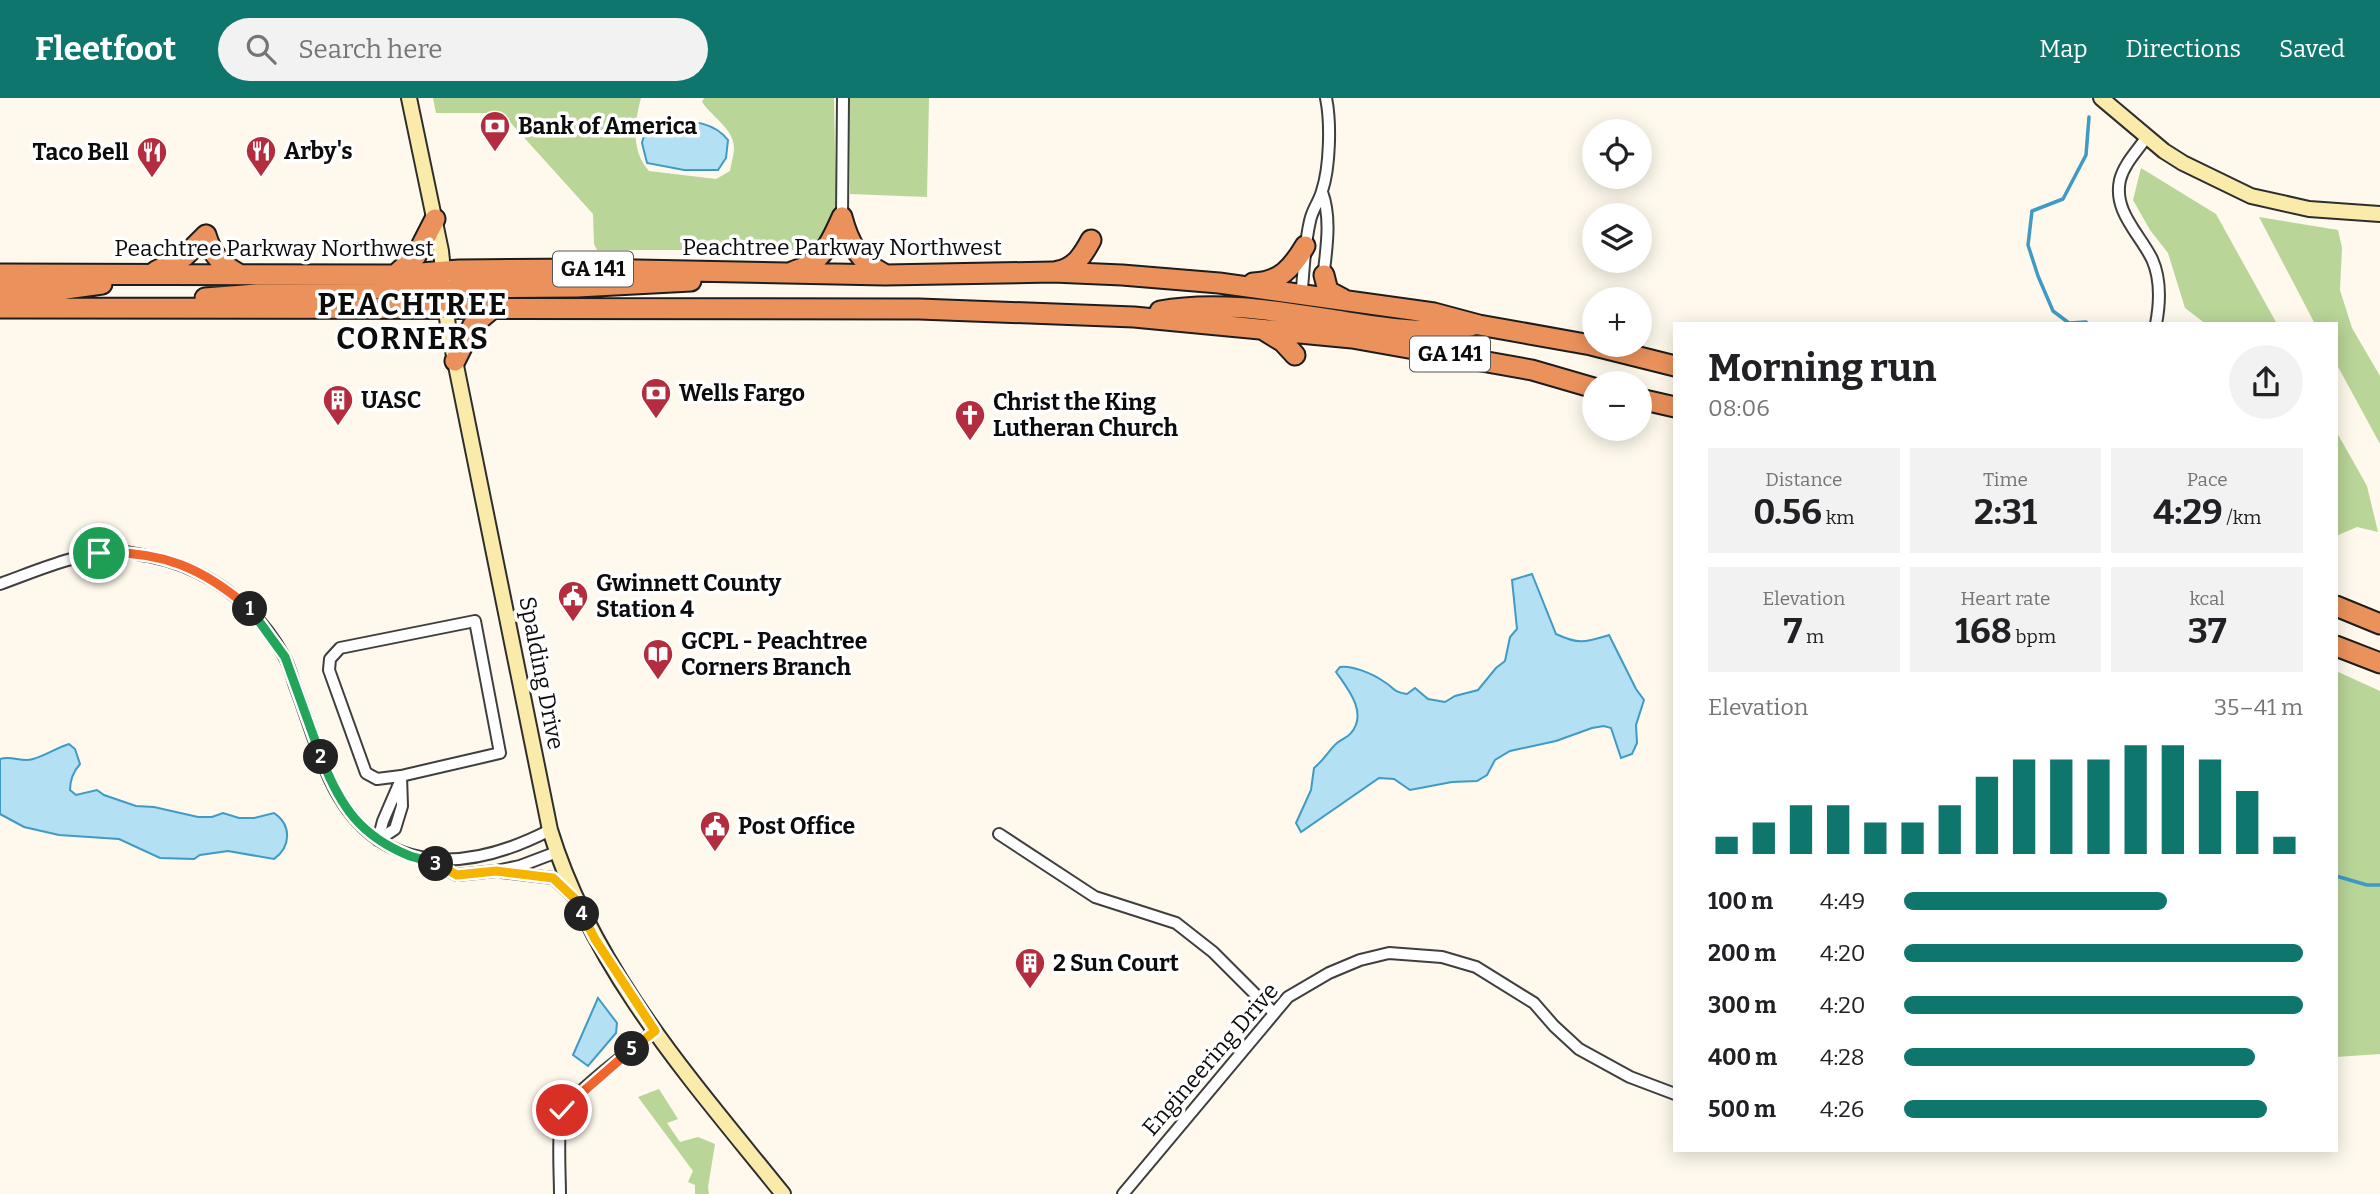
<!DOCTYPE html>
<meta charset="utf-8">
<style>
body{margin:0;font-family:Bitter,serif;background:#f2f2f2;color:#202124;height:100vh;display:flex;flex-direction:column;font-size:26px;white-space:nowrap}
*{box-sizing:border-box;margin:0}
p{font-size:23px;color:#757577}
.icon{flex:none;width:38px;height:38px;fill:none;stroke:currentColor;stroke-width:2;stroke-linecap:round;stroke-linejoin:round}
.map{position:relative;flex:1;overflow:hidden}
.panel{position:absolute;left:1673px;top:224px;width:665px;height:830px;display:flex;flex-direction:column;background:#fff;border-radius:0px;box-shadow:0 4px 18px #0003}
.panel>*{flex:none}
.buttons{position:absolute;left:1582px;top:21px;display:grid;gap:14px}
.buttons a{display:grid;place-items:center;width:70px;height:70px;border-radius:50%;background:#fff;box-shadow:0 4px 18px #0003;font-size:35px}
.pin{position:absolute;display:grid;place-items:center;width:60px;height:60px;color:#fff;margin:-30px;border:4px solid #fff;border-radius:50%;box-shadow:0 2px 7px #0007}
.km{position:absolute;width:35px;height:35px;margin:-18px;border-radius:50%;background:#222;color:#fff;font-size:19px;line-height:35px;text-align:center}
.round{display:grid;place-items:center;flex:none;width:74px;height:74px;border-radius:37px;background:#f2f2f2}
.headline{display:flex;align-items:center;justify-content:space-between;height:119px;padding:0 35px}
h1{font-size:38px;font-weight:700;line-height:52px}
.stats{display:grid;grid-template-columns:repeat(3,1fr);gap:10px;height:119px;padding:7px 35px}
.stats div{display:grid;align-content:center;border-radius:0px;background:#f2f2f2;text-align:center}
.stats b{font-size:35px;font-weight:700}
.stats small{font-size:19px;font-weight:400}
.stats p{font-size:19px}
.chart{height:196px;padding:14px 35px}
.chart p{display:flex;justify-content:space-between}
.chart svg{width:100%;height:126px;margin-top:7px;stroke:#0f766e;stroke-width:6}
ul{padding:0 35px;list-style:none;font-size:23px}
li{display:grid;grid-template-columns:112px 84px 1fr;align-items:center;height:52px}
li i{height:18px;border-radius:9px;background:#0f766e}
header{display:flex;align-items:center;gap:42px;box-sizing:border-box;height:98px;padding:0 35px;background:#0f766e;color:#fff}
header strong{font-size:33px}
nav{display:flex;gap:38px;margin-inline-start:auto;font-size:24px}
.search{width:490px;height:63px;background:#f2f2f2;display:flex;align-items:center;gap:18px;box-sizing:border-box;padding:0 24px;border-radius:38px;color:#757577;font-size:26px}
.map>svg:first-child{display:block}
.forest{fill:#b9d598}
.water{fill:#b3e0f2;stroke:#3f9ac4;stroke-width:2}
.lines{fill:none;stroke-linecap:round;stroke-linejoin:round}
.stream{stroke:#3f9ac4;stroke-width:3.5}
.street-casing{stroke:#3f3f3f;stroke-width:14}
.secondary-casing{stroke:#2e2e2e;stroke-width:18}
.highway-casing{stroke:#1d1d1d;stroke-width:23}
.street{stroke:#fff;stroke-width:10}
.secondary{stroke:#faebaa;stroke-width:14}
.highway{stroke:#eb925c;stroke-width:19}
.split-1-casing{stroke:#fff;stroke-width:14}
.split-2-casing{stroke:#fff;stroke-width:14}
.split-3-casing{stroke:#fff;stroke-width:14}
.split-4-casing{stroke:#fff;stroke-width:14}
.split-5-casing{stroke:#fff;stroke-width:14}
.split-6-casing{stroke:#fff;stroke-width:14}
.split-1{stroke:#f0652b;stroke-width:9}
.split-2{stroke:#22a559;stroke-width:9}
.split-3{stroke:#22a559;stroke-width:9}
.split-4{stroke:#f5b400;stroke-width:9}
.split-5{stroke:#f5b400;stroke-width:9}
.split-6{stroke:#f0652b;stroke-width:9}
.labels{text-anchor:middle;dominant-baseline:central;stroke-width:7;stroke-linejoin:round;paint-order:stroke}
.shield{fill:#fff;stroke:#555;stroke-width:2}
.shield-label{font-size:21px;font-weight:bold;fill:#0c0c0c}
.poi-label{font-size:23px;font-weight:bold;fill:#0c0c0c;stroke:#fff;text-anchor:start}
.street-label{font-size:23px;fill:#0c0c0c;stroke:#fff}
.district-label{font-size:30px;font-weight:bold;letter-spacing:2px;fill:#0c0c0c;stroke:#fff}
</style>
<header>
<strong>Fleetfoot</strong>
<div class="search"><svg class="icon" aria-label="search" viewBox="0 0 24 24"><circle cx="10" cy="10" r="6"/><path d="M15 15l6 6"/></svg>Search here</div>
<nav><a>Map</a><a>Directions</a><a>Saved</a></nav>
</header>
<div class="map">
<svg width="2380" height="1096" viewBox="0 0 2380 1096">
<rect width="100%" height="100%" fill="#fef9ec"/>
<!-- forest -->
<path class="forest" d="M433 0H641C634 25 631 53 649 73L716 81 730 73C731 66 734 57 734 50 734 31 712 19 702 4L704 0H834L836 109 831 136 809 152H597L594 146 593 116 502 15H436Z
M849 0H929L927 99 850 96Z
M2141 70 2216 116 2277 226H2206L2185 210 2168 155 2150 132 2133 102Z
M2259 119 2338 132 2342 150 2340 192 2352 230 2380 278V346L2336 265V226H2315Z
M2336 333 2367 388 2378 434 2357 429 2336 438Z
M2336 573 2380 593V956L2336 959Z
M659 991 678 1021 667 1025 680 1044 698 1039 715 1046 708 1089 709 1096H695V1087L688 1084 693 1073 638 999Z"/>
<!-- water -->
<path class="water" d="M663 21C686 23 713 22 728 42L726 60 718 72H684L647 65 642 45 647 26Z
M1532 476 1556 536C1579 547 1586 544 1609 537L1636 591 1644 602 1636 627 1637 645 1632 656 1621 660 1611 630 1604 628 1592 630 1556 643 1510 653 1495 662 1487 677 1477 683 1452 684 1410 692 1394 681 1379 680 1301 734 1296 725 1311 692 1314 670C1324 662 1329 652 1337 645 1342 641 1347 640 1351 635 1368 615 1348 591 1336 574L1340 569C1352 567 1373 576 1383 583 1395 590 1392 594 1407 596L1415 590 1428 601 1445 604 1455 598 1478 592 1496 570 1505 563 1510 539 1517 531 1512 482Z
M69 646 75 651 80 666C73 674 70 681 70 692L76 697 97 692 104 697 136 708 154 709 198 719H212L223 715 239 720H254L274 715C292 727 291 749 274 761L228 753 200 757 194 761 160 760 119 741 59 737 24 729 0 716V661C12 657 22 665 33 661 45 658 56 650 69 646Z
M598 900 617 925 616 935 588 968 573 957Z"/>
<g class="lines">
<!-- stream -->
<path class="stream" d="M2088 226 2086 224 2069 225 2053 213 2038 178 2028 147 2032 113 2063 101 2086 57 2089 19
M2336 778 2367 787H2380"/>
<!-- street casing -->
<g class="street-casing">
<path id="street" d="M2146 40C2137 53 2124 66 2120 82 2113 113 2139 135 2152 161 2161 181 2160 205 2156 226
M1322 94C1332 121 1326 153 1323 181
M842 119 843 0
M1301 200C1304 174 1304 148 1310 123 1312 112 1319 104 1322 93 1330 69 1331 24 1326 0
M0 486C39 472 80 453 122 454 131 454 140 457 148 458 208 470 254 505 284 558 289 567 292 578 295 588 307 619 316 652 330 682 376 779 465 776 550 732
M475 523 500 655 401 678 377 681 366 675 329 572 330 561 340 550Z
M999 736 1095 799 1176 825 1213 854 1273 914
M378 742 395 731 402 708 401 678
M378 742 383 723 399 686
M432 764 457 777 496 773 520 768 557 754
M502 774 553 780 573 799
M560 1096C560 1077 557 1031 562 1015 566 1001 639 945 655 933
M1123 1096 1288 899 1329 875 1360 862 1389 855 1442 859 1476 869 1534 905 1554 928 1579 951 1630 979 1675 996"/>
</g>
<!-- secondary casing -->
<g class="secondary-casing">
<path id="secondary" d="M409 0 441 153 444 182
M2101 0 2164 53 2183 65 2251 98 2309 111 2380 116
M445 203 448 228 550 732C593 873 693 984 783 1096"/>
</g>
<!-- highway casing -->
<g class="highway-casing">
<path id="highway" d="M842 119C849 146 859 163 884 176
M206 137C212 157 221 166 239 176
M156 173 185 158 206 137
M794 173C822 165 831 144 842 119
M1058 173C1075 170 1083 157 1091 142
M0 176 395 177 459 172 587 171 885 177 1053 174 1122 177 1219 185 1434 215 1479 227 1591 247 1675 268
M395 177 416 158 435 121
M1324 177 1328 193 1343 201
M1253 185C1280 184 1292 170 1305 148
M0 193H51L102 186
M445 193 462 190 577 189 691 183
M205 200 307 192 444 190
M0 210 919 211 1134 219 1352 240 1532 272 1594 290
M1160 213C1219 202 1283 214 1342 223 1386 230 1427 237 1471 228
M1265 233 1283 244 1295 257
M455 263 473 227 492 211
M1640 301 1675 309
M2336 508 2380 526
M2336 548 2380 565"/>
</g>
<!-- street -->
<use href="#street" class="street"/>
<!-- secondary -->
<use href="#secondary" class="secondary"/>
<!-- highway -->
<use href="#highway" class="highway"/>
</g>
<g class="lines">
<!-- split-1 casing -->
<g class="split-1-casing">
<path id="split-1" d="M99 455C160 452 204 470 250 511"/>
</g>
<!-- split-2 casing -->
<g class="split-2-casing">
<path id="split-2" d="M250 511 285 559 321 659"/>
</g>
<!-- split-3 casing -->
<g class="split-3-casing">
<path id="split-3" d="M321 659C340 708 360 738 410 758 419 761 428 762 436 766"/>
</g>
<!-- split-4 casing -->
<g class="split-4-casing">
<path id="split-4" d="M436 766 457 777 496 773 553 780 574 800 582 816"/>
</g>
<!-- split-5 casing -->
<g class="split-5-casing">
<path id="split-5" d="M582 816 595 841 655 933 632 951"/>
</g>
<!-- split-6 casing -->
<g class="split-6-casing">
<path id="split-6" d="M562 1012 632 951"/>
</g>
<!-- split-1 -->
<use href="#split-1" class="split-1"/>
<!-- split-2 -->
<use href="#split-2" class="split-2"/>
<!-- split-3 -->
<use href="#split-3" class="split-3"/>
<!-- split-4 -->
<use href="#split-4" class="split-4"/>
<!-- split-5 -->
<use href="#split-5" class="split-5"/>
<!-- split-6 -->
<use href="#split-6" class="split-6"/>
</g>
<!-- icons -->
<defs>
<g id="bank-pin" transform="scale(1.575)"><path d="M0 17L-7.5 6A9.5 9.5 0 1 1 7.5 6Z" fill="#b32d3e" stroke="#fff"/><path d="M-6-4H6V4H-6ZM0-2.3a2.3 2.3 0 1 0 0 4.6a2.3 2.3 0 1 0 0-4.6Z" fill="#fff"/></g>
<g id="restaurant-pin" transform="scale(1.575)"><path d="M0 17L-7.5 6A9.5 9.5 0 1 1 7.5 6Z" fill="#b32d3e" stroke="#fff"/><path d="M-5-6h1v4h1v-4h1v4h1v-4h1v5L-1.5 .5V6h-2V.5L-5-1ZM5-6V6H3V1.5H1.5Q1.5-4 5-6Z" fill="#fff"/></g>
<g id="building-pin" transform="scale(1.575)"><path d="M0 17L-7.5 6A9.5 9.5 0 1 1 7.5 6Z" fill="#b32d3e" stroke="#fff"/><path d="M-4-6H4V6H1V3H-1V6H-4ZM-2.5-4.3h1.7v1.8h-1.7ZM.8-4.3h1.7v1.8H.8ZM-2.5-1h1.7V.8h-1.7ZM.8-1h1.7V.8H.8Z" fill="#fff"/></g>
<g id="church-pin" transform="scale(1.575)"><path d="M0 17L-7.5 6A9.5 9.5 0 1 1 7.5 6Z" fill="#b32d3e" stroke="#fff"/><path d="M-1.2-6h2.4v3.5h3.3v2.4h-3.3V6h-2.4V-.1h-3.3v-2.4h3.3Z" fill="#fff"/></g>
<g id="civic-pin" transform="scale(1.575)"><path d="M0 17L-7.5 6A9.5 9.5 0 1 1 7.5 6Z" fill="#b32d3e" stroke="#fff"/><path d="M-.6-6.5H3V-4.5H.6V-3L4-1V1h2V6H-6V1h2V-1L-.6-3ZM-1.2 2.5V6h2.4V2.5Z" fill="#fff"/></g>
<g id="library-pin" transform="scale(1.575)"><path d="M0 17L-7.5 6A9.5 9.5 0 1 1 7.5 6Z" fill="#b32d3e" stroke="#fff"/><path d="M-6-4Q-3-5.5-.7-3.5V5Q-3 3-6 4ZM6-4Q3-5.5 .7-3.5V5Q3 3 6 4Z" fill="#fff"/></g>
</defs>
<g fill-rule="evenodd">
<use href="#bank-pin" x="495" y="28"/>
<use href="#restaurant-pin" x="261" y="53"/>
<use href="#restaurant-pin" x="152" y="54"/>
<use href="#bank-pin" x="656" y="295"/>
<use href="#building-pin" x="338" y="302"/>
<use href="#church-pin" x="970" y="317"/>
<use href="#civic-pin" x="573" y="498"/>
<use href="#library-pin" x="658" y="556"/>
<use href="#civic-pin" x="715" y="728"/>
<use href="#building-pin" x="1030" y="865"/>
</g>
<g class="labels">
<!-- shield labels -->
<g class="shield">
<rect x="553" y="153.5" width="80" height="35" rx="5"/>
<rect x="1410" y="238.5" width="80" height="35" rx="5"/>
</g>
<g class="shield-label">
<text x="593" y="171">GA 141</text>
<text x="1450" y="256">GA 141</text>
</g>
<!-- poi labels -->
<g class="poi-label">
<text x="518" y="28">Bank of America</text>
<text x="284" y="53">Arby's</text>
<text x="129" y="54" text-anchor="end">Taco Bell</text>
<text x="679" y="295">Wells Fargo</text>
<text x="361" y="302">UASC</text>
<text x="993" y="304">Christ the King<tspan x="993" dy="26">Lutheran Church</tspan></text>
<text x="596" y="485">Gwinnett County<tspan x="596" dy="26">Station 4</tspan></text>
<text x="681" y="543">GCPL - Peachtree<tspan x="681" dy="26">Corners Branch</tspan></text>
<text x="738" y="728">Post Office</text>
<text x="1053" y="865">2 Sun Court</text>
</g>
<!-- street labels -->
<g class="street-label">
<text x="842" y="149">Peachtree Parkway Northwest</text>
<text x="274" y="150">Peachtree Parkway Northwest</text>
<text transform="translate(542 575) rotate(79)">Spalding Drive</text>
<text transform="translate(1210 961) rotate(-49)">Engineering Drive</text>
</g>
<!-- district labels -->
<g class="district-label">
<text x="413" y="207">PEACHTREE<tspan x="413" dy="34">CORNERS</tspan></text>
</g>
</g>
</svg>
<div class="buttons">
<a><svg class="icon" aria-label="locate" viewBox="0 0 24 24"><circle cx="12" cy="12" r="6"/><path d="M12 2v4M12 18v4M2 12h4M18 12h4"/></svg></a>
<a><svg class="icon" aria-label="layers" viewBox="0 0 24 24"><path d="M12 4l9 5-9 5-9-5zM3 14l9 5 9-5"/></svg></a>
<a>+</a>
<a>−</a>
</div>
<div class="pin" style="left:99px;top:455px;background:#1e9e55"><svg class="icon" aria-label="arrive" viewBox="0 0 24 24"><path d="M6 21V4h12l-3 4 3 4H6"/></svg></div>
<div class="pin" style="left:562px;top:1012px;background:#d93025"><svg class="icon" aria-label="check" viewBox="0 0 24 24"><path d="M5 12l5 5 9-10"/></svg></div>
<b class="km" style="left:250px;top:511px">1</b>
<b class="km" style="left:321px;top:659px">2</b>
<b class="km" style="left:436px;top:766px">3</b>
<b class="km" style="left:582px;top:816px">4</b>
<b class="km" style="left:632px;top:951px">5</b>
<section class="panel">
<div class="headline"><div><h1>Morning run</h1><p>08:06</p></div><a class="round"><svg class="icon" aria-label="share" viewBox="0 0 24 24"><path d="M12 15V3M7 8l5-5 5 5M5 13v7h14v-7"/></svg></a></div>
<div class="stats">
<div><p>Distance</p><b>0.56<small> km</small></b></div>
<div><p>Time</p><b>2:31</b></div>
<div><p>Pace</p><b>4:29<small> /km</small></b></div>
</div>
<div class="stats">
<div><p>Elevation</p><b>7<small> m</small></b></div>
<div><p>Heart rate</p><b>168<small> bpm</small></b></div>
<div><p>kcal</p><b>37</b></div>
</div>
<div class="chart"><p><span>Elevation</span>35–41 m</p>
<svg viewBox="0 0 160 44" preserveAspectRatio="none"><path d="M5 44V38M15 44V33M25 44V27M35 44V27M45 44V33M55 44V33M65 44V27M75 44V17M85 44V11M95 44V11M105 44V11M115 44V6M125 44V6M135 44V11M145 44V22M155 44V38"/></svg>
</div>
<ul>
<li><b>100 m</b>4:49<i style="width:66%"></i></li>
<li><b>200 m</b>4:20<i style="width:100%"></i></li>
<li><b>300 m</b>4:20<i style="width:100%"></i></li>
<li><b>400 m</b>4:28<i style="width:88%"></i></li>
<li><b>500 m</b>4:26<i style="width:91%"></i></li>
</ul>
</section>
</div>
